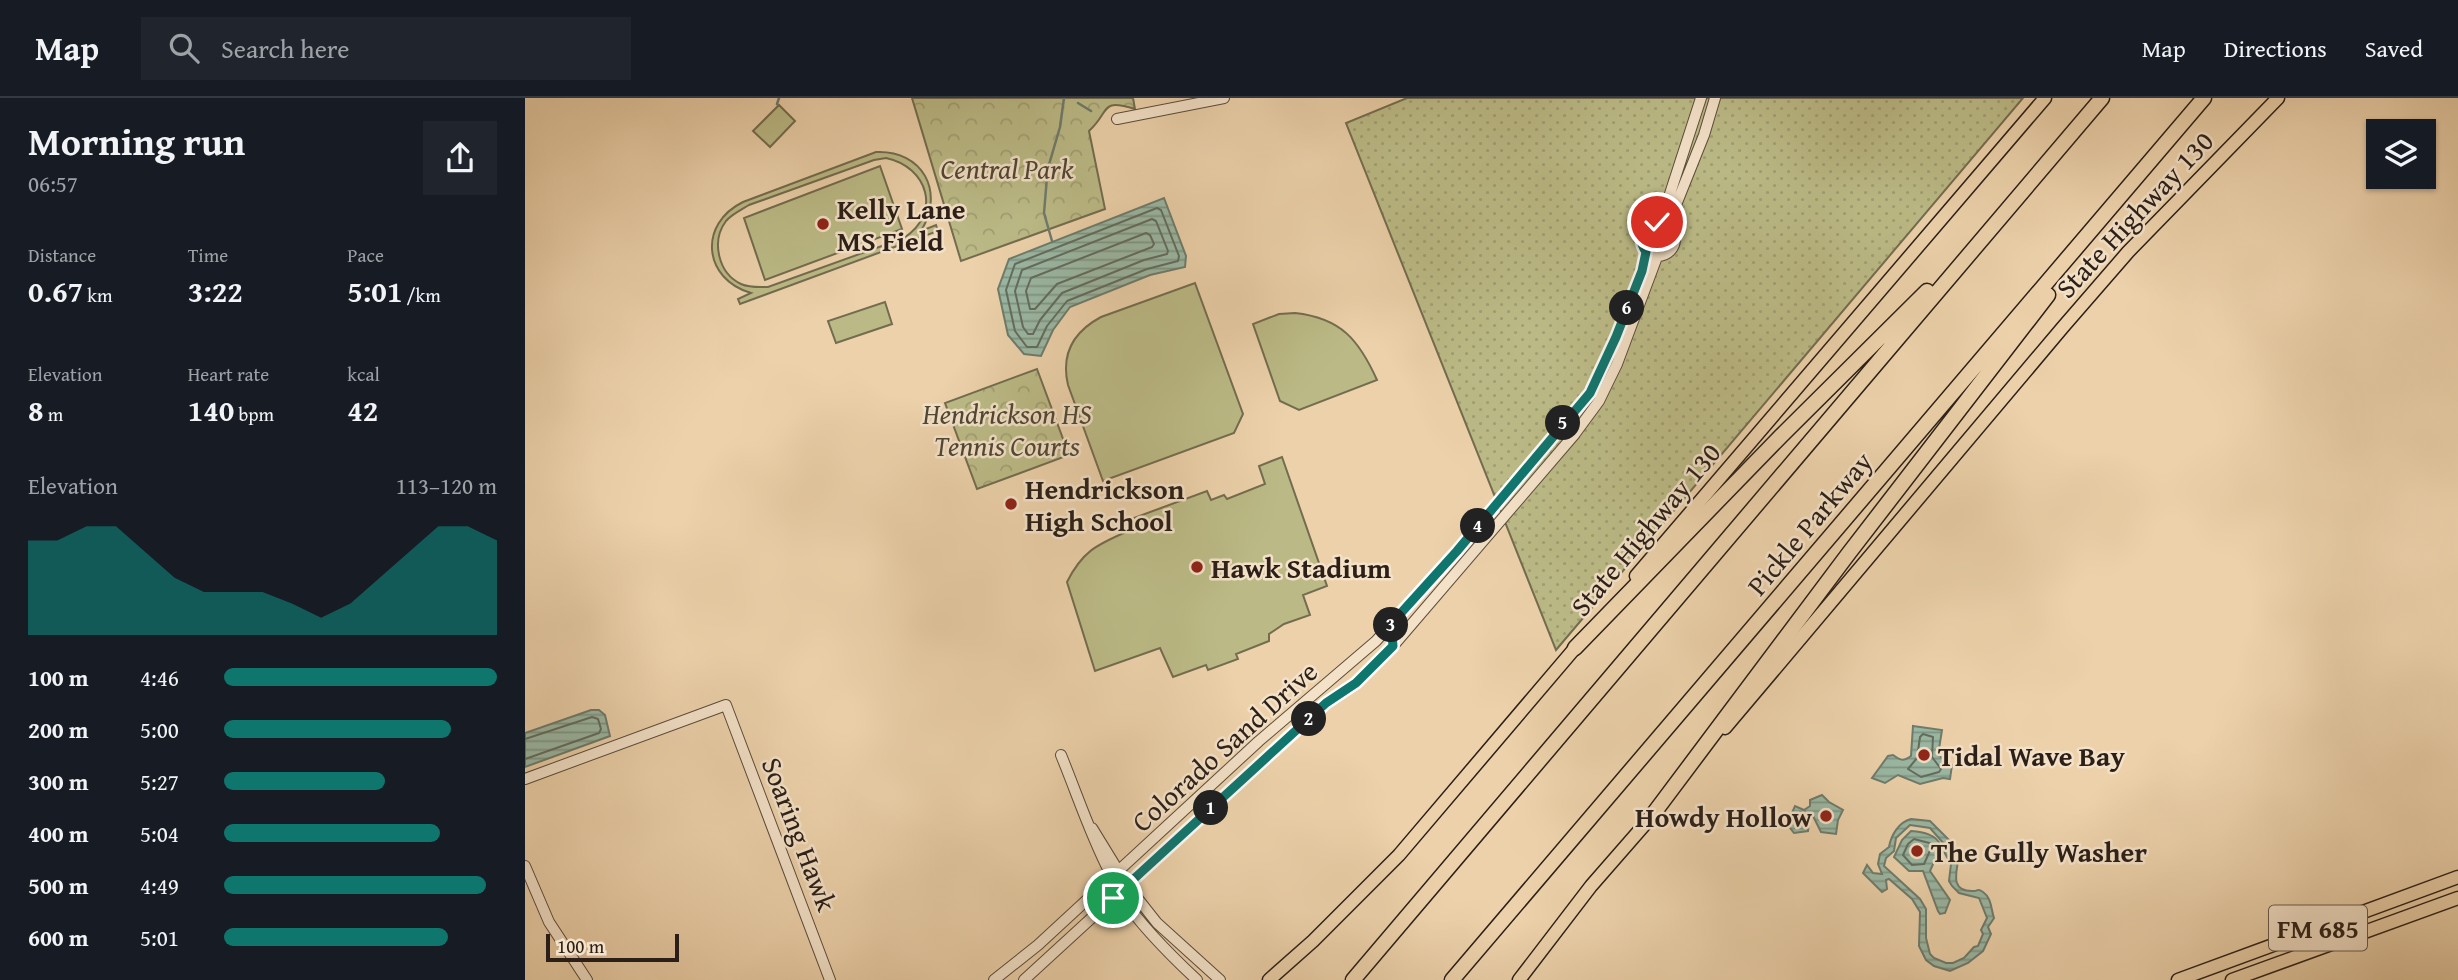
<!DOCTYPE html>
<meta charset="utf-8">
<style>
body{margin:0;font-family:"Gentium Book Plus",serif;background:#20242c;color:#f1f3f6;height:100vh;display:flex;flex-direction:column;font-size:26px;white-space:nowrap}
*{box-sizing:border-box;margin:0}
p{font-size:23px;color:#9ea1a6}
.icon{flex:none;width:38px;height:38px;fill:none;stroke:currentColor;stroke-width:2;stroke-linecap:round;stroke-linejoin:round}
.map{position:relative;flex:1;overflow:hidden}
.side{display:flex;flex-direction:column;background:#171b24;width:525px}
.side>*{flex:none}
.buttons{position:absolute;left:1841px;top:21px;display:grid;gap:14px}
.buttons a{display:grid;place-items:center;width:70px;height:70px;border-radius:0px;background:#171b24;box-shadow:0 2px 5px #0004;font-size:35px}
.scale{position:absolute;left:21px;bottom:18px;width:133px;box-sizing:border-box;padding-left:7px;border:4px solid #2b1f18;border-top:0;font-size:19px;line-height:24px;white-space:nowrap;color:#2b1f18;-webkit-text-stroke:5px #f3e1c8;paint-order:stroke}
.pin{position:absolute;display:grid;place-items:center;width:60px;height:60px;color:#fff;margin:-30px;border:4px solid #fff;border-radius:50%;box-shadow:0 2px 7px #0007}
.km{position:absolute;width:35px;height:35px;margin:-18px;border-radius:50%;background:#222;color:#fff;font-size:19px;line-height:35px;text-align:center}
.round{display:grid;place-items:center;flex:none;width:74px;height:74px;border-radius:0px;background:#20242c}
.headline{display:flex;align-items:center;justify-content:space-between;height:119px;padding:0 28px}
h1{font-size:38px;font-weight:700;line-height:52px}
.figures{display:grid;grid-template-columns:repeat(3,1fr);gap:10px;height:119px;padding:7px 28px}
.figures div{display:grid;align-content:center}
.figures b{font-size:30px;font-weight:700}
.figures small{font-size:19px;font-weight:400}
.figures p{font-size:19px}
.chart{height:196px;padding:14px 28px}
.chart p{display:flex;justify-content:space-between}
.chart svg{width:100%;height:126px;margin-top:7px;fill:#0f766e;opacity:.7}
ul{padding:0 28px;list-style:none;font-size:23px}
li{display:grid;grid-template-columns:112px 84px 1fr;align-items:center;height:52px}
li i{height:18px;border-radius:9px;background:#0f766e}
header{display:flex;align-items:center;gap:42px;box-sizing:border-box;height:98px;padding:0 35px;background:#171b24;border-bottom:2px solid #363941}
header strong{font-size:33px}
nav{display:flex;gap:38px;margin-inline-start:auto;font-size:24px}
.search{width:490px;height:63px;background:#20242c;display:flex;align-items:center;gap:18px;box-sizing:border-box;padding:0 24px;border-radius:0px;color:#9ea1a6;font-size:26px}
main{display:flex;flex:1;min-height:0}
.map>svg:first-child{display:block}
.grass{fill:url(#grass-dots);stroke:#736c4f;stroke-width:2}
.park{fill:url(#park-crowns);stroke:#736c4f;stroke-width:2}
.pitch{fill:#bbba86;stroke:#736c4f;stroke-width:2;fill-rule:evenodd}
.water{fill:url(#water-rules);stroke:#6e7b6c;stroke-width:2;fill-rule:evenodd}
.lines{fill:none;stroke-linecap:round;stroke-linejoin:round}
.shore{stroke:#626c5e;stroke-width:2}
.stream{stroke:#6e7b6c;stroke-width:2.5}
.minor-casing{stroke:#5b4c3c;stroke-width:12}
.major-casing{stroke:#2b1f18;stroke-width:15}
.highway-casing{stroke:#2b1f18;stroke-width:17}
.minor{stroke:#f3e1c8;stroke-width:10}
.major{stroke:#ecd1aa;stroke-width:12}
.highway{stroke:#ecd1aa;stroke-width:14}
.route-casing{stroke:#fff;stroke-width:14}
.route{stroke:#0f766e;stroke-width:9}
.poi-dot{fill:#8f2418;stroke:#f3e1c8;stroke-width:2.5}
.labels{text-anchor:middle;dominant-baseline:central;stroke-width:5;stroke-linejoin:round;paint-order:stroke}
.shield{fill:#f3e1c8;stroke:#67594d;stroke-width:2}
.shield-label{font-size:26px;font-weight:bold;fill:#2b1f18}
.park-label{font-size:28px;font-style:italic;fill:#4f4634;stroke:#f3e1c8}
.poi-label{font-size:28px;font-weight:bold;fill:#2b1f18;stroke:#f3e1c8;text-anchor:start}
.street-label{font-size:28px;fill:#2b1f18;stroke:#f3e1c8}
</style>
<header>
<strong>Map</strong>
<div class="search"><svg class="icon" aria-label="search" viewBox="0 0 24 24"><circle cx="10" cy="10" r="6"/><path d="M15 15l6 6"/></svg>Search here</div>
<nav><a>Map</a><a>Directions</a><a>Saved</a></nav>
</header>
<main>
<section class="side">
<div class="headline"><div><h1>Morning run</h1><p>06:57</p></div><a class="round"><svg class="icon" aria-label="share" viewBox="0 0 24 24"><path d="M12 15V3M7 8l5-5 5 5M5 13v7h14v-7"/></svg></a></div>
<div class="figures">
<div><p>Distance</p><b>0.67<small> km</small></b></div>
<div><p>Time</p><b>3:22</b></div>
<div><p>Pace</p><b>5:01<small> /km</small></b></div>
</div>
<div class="figures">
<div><p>Elevation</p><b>8<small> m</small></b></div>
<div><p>Heart rate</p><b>140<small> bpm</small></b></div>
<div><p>kcal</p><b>42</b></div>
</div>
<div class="chart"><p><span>Elevation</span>113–120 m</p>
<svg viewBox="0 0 160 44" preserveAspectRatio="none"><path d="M0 44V11L10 11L20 6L30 6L40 15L50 24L60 29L70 29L80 29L90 33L100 38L110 33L120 24L130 15L140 6L150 6L160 11V44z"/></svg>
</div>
<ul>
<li><b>100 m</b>4:46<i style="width:100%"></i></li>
<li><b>200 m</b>5:00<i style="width:83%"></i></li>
<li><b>300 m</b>5:27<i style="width:59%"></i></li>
<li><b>400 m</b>5:04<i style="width:79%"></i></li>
<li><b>500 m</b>4:49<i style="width:96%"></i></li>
<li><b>600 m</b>5:01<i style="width:82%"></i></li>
</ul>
</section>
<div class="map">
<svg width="1933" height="882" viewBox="0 0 1933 882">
<defs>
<pattern id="grass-dots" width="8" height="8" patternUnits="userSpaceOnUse" patternTransform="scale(1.75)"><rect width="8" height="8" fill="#bbba86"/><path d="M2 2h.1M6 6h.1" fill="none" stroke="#a19f73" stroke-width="1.8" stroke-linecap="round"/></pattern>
<pattern id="park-crowns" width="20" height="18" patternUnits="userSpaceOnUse" patternTransform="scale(1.75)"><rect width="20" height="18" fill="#bbba86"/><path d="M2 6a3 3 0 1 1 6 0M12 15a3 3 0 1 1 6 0" fill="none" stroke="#a19f73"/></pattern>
<pattern id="water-rules" width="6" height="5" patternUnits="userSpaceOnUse" patternTransform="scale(1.75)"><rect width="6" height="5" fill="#9ab8a4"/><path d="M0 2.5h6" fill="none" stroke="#7e9585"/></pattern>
</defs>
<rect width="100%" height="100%" fill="#ecd1aa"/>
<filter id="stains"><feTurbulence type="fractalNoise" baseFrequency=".00286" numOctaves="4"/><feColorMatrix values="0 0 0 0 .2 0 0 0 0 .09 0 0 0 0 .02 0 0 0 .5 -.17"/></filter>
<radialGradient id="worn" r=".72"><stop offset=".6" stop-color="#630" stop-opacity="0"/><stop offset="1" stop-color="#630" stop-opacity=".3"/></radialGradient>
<!-- grass -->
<path class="grass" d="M882 0H1498L1031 552 821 25Z"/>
<!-- park -->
<path class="park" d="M387 0H608L610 11C574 0 586 13 564 33L580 111 436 163Z
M512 271 544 357 452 391 420 305Z"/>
<!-- pitch -->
<path class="pitch" d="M254 7 270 23 245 49 228 33Z
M351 54C398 52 420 94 396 133L411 127 413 133 215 206 213 201 226 195C178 181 173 126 218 104ZM361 60C403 69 417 115 379 140L243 189C234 189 225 190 216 186 193 175 186 143 201 123 207 116 216 112 224 107L349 62Z
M355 68 377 131 240 182 219 120Z
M670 185 718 316 709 335 578 383 543 287C536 257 548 234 576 219Z
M360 204 367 226 311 245 303 223Z
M770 215C816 220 834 242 852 282L774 312 755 303 728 226 754 216Z
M757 359 802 488 778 497 785 517 759 526 744 536V543L711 556 713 561 683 572 681 567 648 579 635 550 570 573 542 484C557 454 571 447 601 434L598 424 682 393 686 402 699 397 702 401 740 386 734 368Z"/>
<!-- water -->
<path class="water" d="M639 100 661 158 660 169 625 177 545 209 528 232 516 258 499 256 483 237 473 191 484 161Z
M66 612H74L80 617 85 638 0 669V635Z
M1388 628 1417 632 1413 657 1427 667 1425 681 1418 680 1395 686 1373 677 1360 685 1347 680 1363 658 1368 657C1375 662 1378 664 1386 658Z
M1297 697 1304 704 1318 712 1313 722 1311 736 1296 734 1287 716 1280 720 1284 725 1283 733 1269 735 1262 726 1268 723 1265 719 1270 708 1279 712 1285 708V702Z
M1386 721 1405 723 1426 744 1427 752 1433 763C1431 776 1426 793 1447 793 1454 794 1451 789 1458 794 1467 800 1466 812 1469 820L1463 829 1466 836 1458 853 1443 865 1425 873 1409 868 1401 862 1394 848 1395 814 1387 801 1364 781 1361 782 1362 791 1357 794 1338 775 1342 767 1348 775 1357 776 1353 766 1355 756 1364 749C1366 737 1374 724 1386 721ZM1385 727 1405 730 1420 747 1418 752 1426 766 1424 783 1427 788 1434 795 1454 800 1462 820 1456 832 1458 836 1453 848 1449 849 1439 860 1428 865H1421L1409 860 1405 856 1401 840V811L1395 801 1359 768 1361 760 1369 753 1371 740Z
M1386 733C1398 734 1411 736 1416 748L1405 773 1425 802 1420 815 1415 816 1413 813 1398 773H1384L1369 759 1377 742Z"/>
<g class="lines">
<!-- shore -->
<path class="shore" d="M632 110 636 112 654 158 653 163 622 171 542 203 522 228 512 249H502L490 233 481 192 490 166Z
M627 121 631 123 643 153 642 156 619 162 537 195 515 222 508 236H503L498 229 490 193 497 172Z
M621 135 625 137 629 146 627 149 532 186 510 211H505L501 193 506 180Z
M1398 636 1408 639 1407 659 1416 671 1414 674 1396 679 1383 671 1392 660 1395 639Z
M0 641 67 619 73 621 76 631 74 635 0 661
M1389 741 1408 746 1399 766 1387 767 1378 757 1383 746Z"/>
<!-- stream -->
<path class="stream" d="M553 5 566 13
M252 6 254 0
M523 70 535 29 539 0
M522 79 519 115 527 143"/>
<!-- minor casing -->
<g class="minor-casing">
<path id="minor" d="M592 21 699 0
M1132 124 1141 108 1176 0
M1116 141a17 17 0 1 1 34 0a17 17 0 1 1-34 0Z
M1143 127 1179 37 1190 0
M536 657C552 696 565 736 584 773 588 781 590 790 595 797 617 829 644 856 672 882
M0 681 201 607 305 882
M567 730 602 787 632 825 695 882
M0 768 24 824 62 882
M469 882 513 847 734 643 851 543 932 453 1065 295 1091 239 1117 172 1121 154
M499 882 801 605 831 585 868 548 1049 337 1074 303 1092 266 1132 159"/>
</g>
<!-- major casing -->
<g class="major-casing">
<path id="major" d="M1111 478 1520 0
M1200 630 1538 229 1603 154 1753 0
M744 882 788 843 874 757 1056 543
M994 882 1066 788 1128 717
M1653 882 1933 779
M1707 882 1933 800"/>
</g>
<!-- highway casing -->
<g class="highway-casing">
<path id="highway" d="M1050 550 1256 338 1402 193
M1123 723 1324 455 1523 197
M828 882 1577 0
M927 882 1679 0"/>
</g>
<!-- minor -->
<use href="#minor" class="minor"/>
<!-- major -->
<use href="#major" class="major"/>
<!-- highway -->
<use href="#highway" class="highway"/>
</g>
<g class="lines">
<!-- route casing -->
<g class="route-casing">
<path id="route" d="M588 800 801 605 831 585 868 548 866 526 932 453 1065 295 1091 239 1117 173 1121 154C1112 141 1117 129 1132 124"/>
</g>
<!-- route -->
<use href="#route" class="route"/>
</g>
<!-- markers -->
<g class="poi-dot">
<circle cx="298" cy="126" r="7"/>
<circle cx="486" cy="406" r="7"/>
<circle cx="672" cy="469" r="7"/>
<circle cx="1399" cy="657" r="7"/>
<circle cx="1301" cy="718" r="7"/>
<circle cx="1392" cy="753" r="7"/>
</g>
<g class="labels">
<!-- shield labels -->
<rect class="shield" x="1744" y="807.5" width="98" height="45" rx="5"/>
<g class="shield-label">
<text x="1793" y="830">FM 685</text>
</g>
<!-- park labels -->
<g class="park-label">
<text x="482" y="70">Central Park</text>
<text x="482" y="315">Hendrickson HS<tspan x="482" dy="32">Tennis Courts</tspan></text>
</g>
<!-- poi labels -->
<g class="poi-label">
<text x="312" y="110">Kelly Lane<tspan x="312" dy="32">MS Field</tspan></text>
<text x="500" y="390">Hendrickson<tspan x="500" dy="32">High School</tspan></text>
<text x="686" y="469">Hawk Stadium</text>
<text x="1413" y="657">Tidal Wave Bay</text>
<text x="1287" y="718" text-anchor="end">Howdy Hollow</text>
<text x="1406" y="753">The Gully Washer</text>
</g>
<!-- street labels -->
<g class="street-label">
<text transform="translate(1609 116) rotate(-47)">State Highway 130</text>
<text transform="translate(1284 425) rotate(-50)">Pickle Parkway</text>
<text transform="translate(1120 431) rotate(-50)">State Highway 130</text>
<text transform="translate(699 648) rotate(-42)">Colorado Sand Drive</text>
<text transform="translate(275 736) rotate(69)">Soaring Hawk</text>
</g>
</g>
<rect width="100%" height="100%" filter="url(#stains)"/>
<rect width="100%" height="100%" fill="url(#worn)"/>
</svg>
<div class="buttons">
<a><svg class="icon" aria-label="layers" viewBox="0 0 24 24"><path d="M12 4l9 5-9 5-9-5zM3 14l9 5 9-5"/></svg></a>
</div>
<div class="scale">100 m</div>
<div class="pin" style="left:588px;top:800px;background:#1e9e55"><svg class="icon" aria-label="arrive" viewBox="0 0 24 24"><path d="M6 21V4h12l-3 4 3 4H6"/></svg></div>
<div class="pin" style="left:1132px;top:124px;background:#d93025"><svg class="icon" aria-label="check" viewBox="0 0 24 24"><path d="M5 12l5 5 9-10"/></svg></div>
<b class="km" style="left:686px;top:710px">1</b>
<b class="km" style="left:784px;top:621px">2</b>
<b class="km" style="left:866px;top:527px">3</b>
<b class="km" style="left:953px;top:428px">4</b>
<b class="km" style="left:1038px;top:325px">5</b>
<b class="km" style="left:1102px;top:210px">6</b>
</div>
</main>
